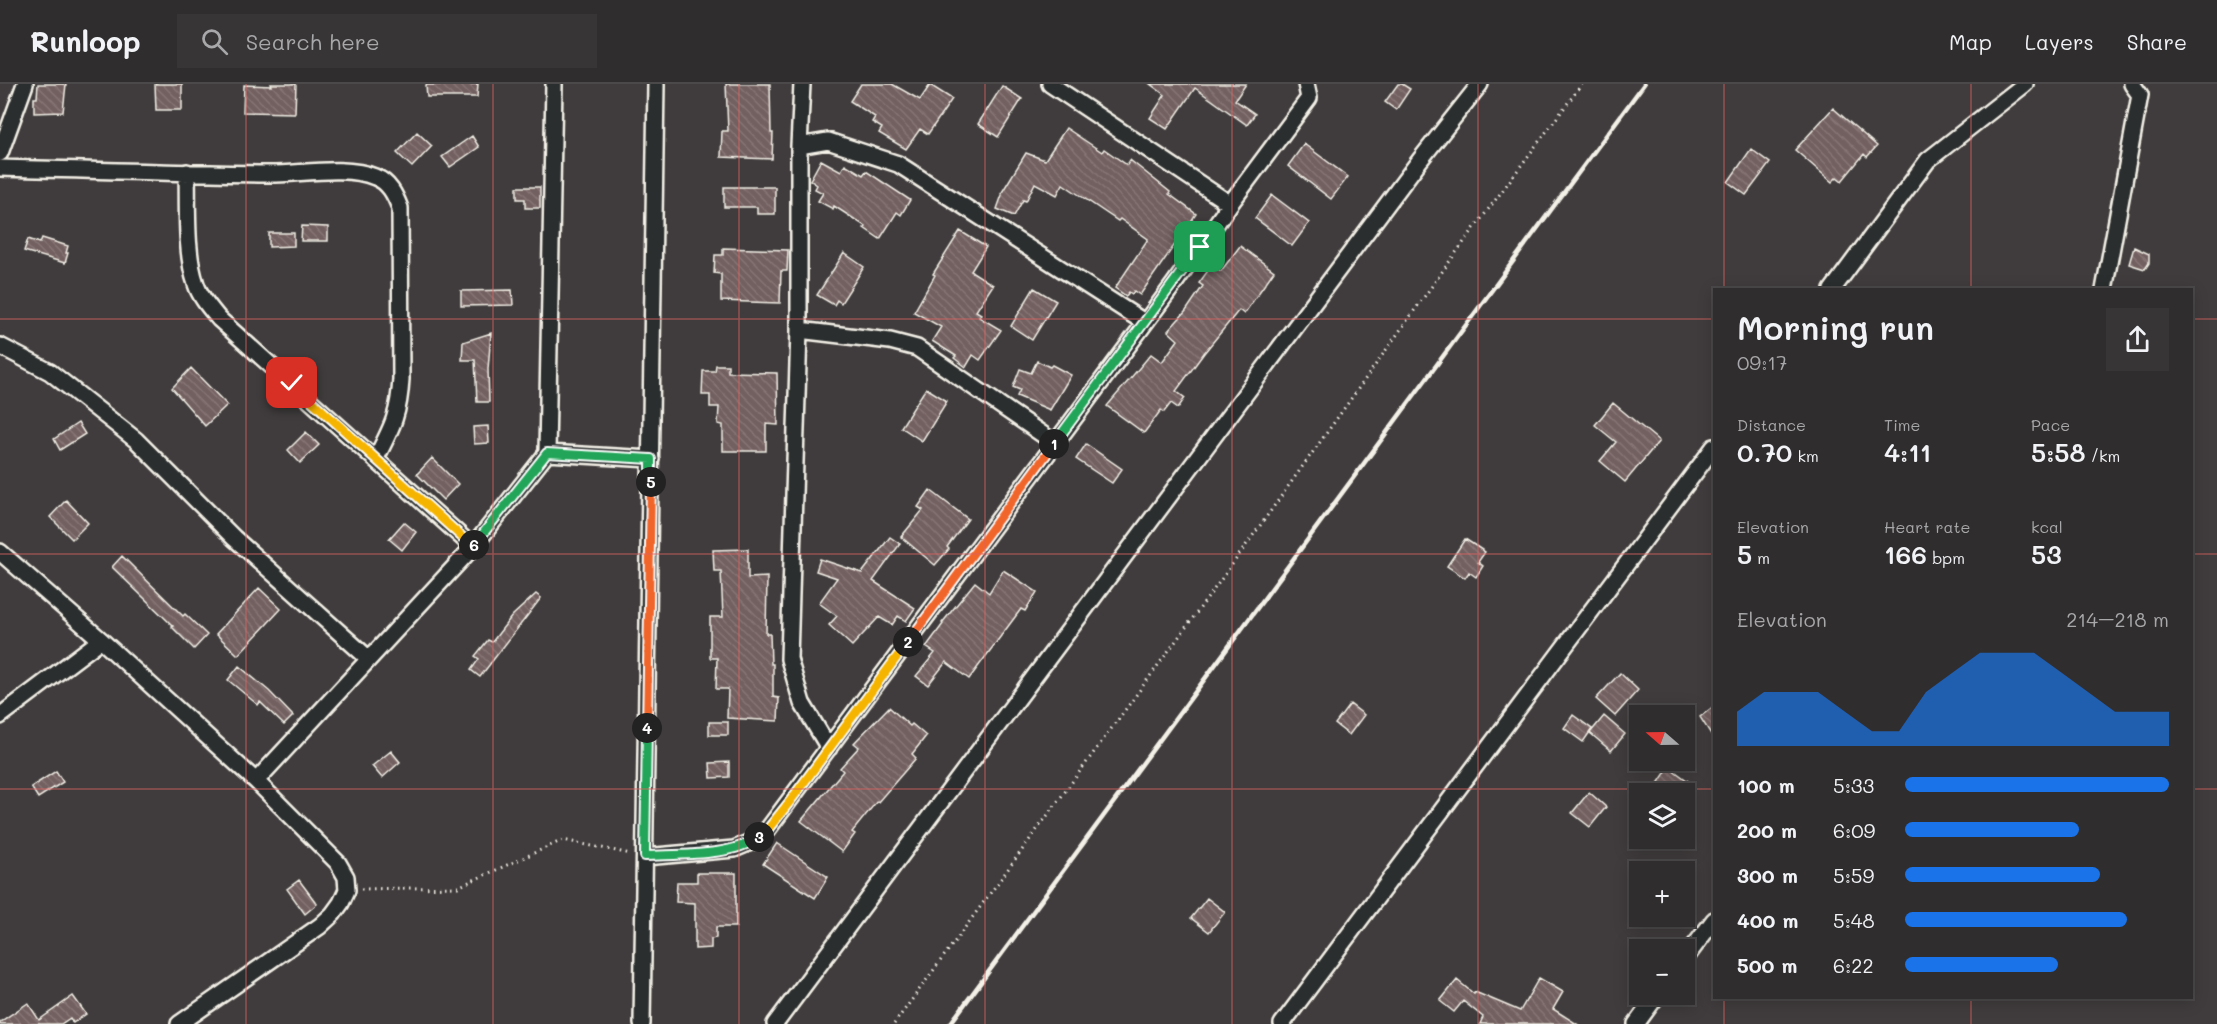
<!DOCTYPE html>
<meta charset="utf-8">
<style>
body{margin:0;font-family:Mali,sans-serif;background:#383536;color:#f1f3f6;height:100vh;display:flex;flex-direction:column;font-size:22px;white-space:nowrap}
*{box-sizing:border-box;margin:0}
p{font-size:20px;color:#a8a8aa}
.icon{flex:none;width:33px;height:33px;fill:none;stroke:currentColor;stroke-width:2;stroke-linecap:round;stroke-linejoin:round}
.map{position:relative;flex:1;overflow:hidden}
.panel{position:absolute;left:1713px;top:204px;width:480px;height:711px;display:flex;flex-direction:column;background:#302d2e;border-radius:0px;box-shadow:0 3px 15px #0003,0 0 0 2px #4b494a}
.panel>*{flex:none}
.needle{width:39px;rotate:290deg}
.tools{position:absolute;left:1629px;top:621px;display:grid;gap:12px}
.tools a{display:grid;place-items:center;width:66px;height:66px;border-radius:0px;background:#302d2e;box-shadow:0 3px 15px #0003,0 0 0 2px #4b494a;font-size:30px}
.pin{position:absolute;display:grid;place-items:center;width:51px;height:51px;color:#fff;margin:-26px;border-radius:12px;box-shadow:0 3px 9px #0006}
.km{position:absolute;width:30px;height:30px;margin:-15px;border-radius:50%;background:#222;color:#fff;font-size:16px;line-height:30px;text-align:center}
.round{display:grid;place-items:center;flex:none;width:63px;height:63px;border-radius:0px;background:#383536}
.overview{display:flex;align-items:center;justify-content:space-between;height:102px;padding:0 24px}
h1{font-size:33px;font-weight:600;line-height:45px}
.stats{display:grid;grid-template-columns:repeat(3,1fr);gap:9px;height:102px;padding:6px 24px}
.stats div{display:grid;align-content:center}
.stats b{font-size:26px;font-weight:600}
.stats small{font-size:16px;font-weight:400}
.stats p{font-size:16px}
.chart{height:168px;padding:12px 24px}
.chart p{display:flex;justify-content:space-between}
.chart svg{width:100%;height:108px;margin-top:6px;fill:#1a73e8;opacity:.7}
ul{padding:0 24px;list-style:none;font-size:20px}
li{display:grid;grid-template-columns:96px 72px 1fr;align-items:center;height:45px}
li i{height:15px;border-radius:8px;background:#1a73e8}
header{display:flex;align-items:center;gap:36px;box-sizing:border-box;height:84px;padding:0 30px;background:#302d2e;border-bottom:2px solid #4b494a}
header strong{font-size:28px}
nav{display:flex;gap:33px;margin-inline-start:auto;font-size:21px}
.search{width:420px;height:54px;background:#383536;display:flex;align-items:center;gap:15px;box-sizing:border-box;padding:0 21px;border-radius:0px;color:#a8a8aa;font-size:22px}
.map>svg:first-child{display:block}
.building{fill:url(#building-back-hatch);stroke:#f4f1e8;stroke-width:1.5}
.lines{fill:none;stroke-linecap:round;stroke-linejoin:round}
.street-casing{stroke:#f4f1e8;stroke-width:20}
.path{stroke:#f4f1e8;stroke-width:3;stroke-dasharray:1.5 4.5;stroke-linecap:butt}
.street{stroke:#2a2d2e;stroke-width:15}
.rail{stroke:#f4f1e8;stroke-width:4.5}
.split-1-casing{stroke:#fff;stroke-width:12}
.split-2-casing{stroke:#fff;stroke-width:12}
.split-3-casing{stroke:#fff;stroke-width:12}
.split-4-casing{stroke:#fff;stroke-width:12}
.split-5-casing{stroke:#fff;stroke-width:12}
.split-6-casing{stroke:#fff;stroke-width:12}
.split-7-casing{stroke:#fff;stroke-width:12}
.split-1{stroke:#22a559;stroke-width:8}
.split-2{stroke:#f0652b;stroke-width:8}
.split-3{stroke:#f5b400;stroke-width:8}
.split-4{stroke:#22a559;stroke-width:8}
.split-5{stroke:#f0652b;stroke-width:8}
.split-6{stroke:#22a559;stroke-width:8}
.split-7{stroke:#f5b400;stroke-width:8}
.grid{fill:none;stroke:#df6462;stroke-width:1.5;stroke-opacity:0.55}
</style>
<header>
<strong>Runloop</strong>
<div class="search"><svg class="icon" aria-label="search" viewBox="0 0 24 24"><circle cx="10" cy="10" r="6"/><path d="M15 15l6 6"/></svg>Search here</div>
<nav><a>Map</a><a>Layers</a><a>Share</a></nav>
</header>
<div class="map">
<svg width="2217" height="940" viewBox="0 0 2217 940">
<defs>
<pattern id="building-back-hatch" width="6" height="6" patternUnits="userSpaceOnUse" patternTransform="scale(1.5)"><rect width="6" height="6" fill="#725f5f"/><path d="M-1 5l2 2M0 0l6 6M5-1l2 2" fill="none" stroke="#877676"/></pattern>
</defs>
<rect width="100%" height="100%" fill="#403c3d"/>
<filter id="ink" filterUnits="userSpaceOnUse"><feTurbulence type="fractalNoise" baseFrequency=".0167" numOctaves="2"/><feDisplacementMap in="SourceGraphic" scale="12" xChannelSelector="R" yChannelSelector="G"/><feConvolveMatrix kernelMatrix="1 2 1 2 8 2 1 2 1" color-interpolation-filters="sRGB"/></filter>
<g filter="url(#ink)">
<!-- building -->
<path class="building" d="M38 0H66L63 28 34 29V14H37Z
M155 0H182V26H156Z
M271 0H296L295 29 243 28 244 1 272 2Z
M478 0 477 13H427L426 1Z
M726 0H770L771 49H773L772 75 721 73 722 47H728Z
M861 0H892L920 16 930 1 952 15 928 50 920 45 906 65 879 49 882 44 872 38 875 33 850 17Z
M1150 0H1246L1235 16 1255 30 1247 41 1195 4 1167 45 1150 34 1165 11Z
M1398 0H1402L1410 5 1396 26 1385 18Z
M1002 2 1022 15 998 53 978 40Z
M1833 24 1877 62 1867 73 1864 70 1842 97 1837 93 1832 98 1795 66Z
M1066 44 1102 68 1104 65 1127 81 1130 76 1170 108 1169 110 1196 130 1140 211 1134 207 1132 210 1129 208 1126 212 1115 204 1148 155 1120 135 1118 137 1063 100 1057 111 1035 99 1026 117 1023 116 1014 132 997 125 1002 111 1001 110 1026 69 1045 76Z
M417 48 432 62 412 83 397 69Z
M472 52 479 63 450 83 442 73Z
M1304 60 1348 93 1331 115 1288 82Z
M1751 65 1770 79 1746 111 1728 98Z
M821 76 841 87 845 80 863 91 866 87 910 116 901 131 897 128 880 155 864 144 865 142 834 122 833 125 818 117 823 109 815 105 817 101 810 96Z
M517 103H540V124H525V115H517Z
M724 103H775V130H757V123H724Z
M1272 111 1309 139 1292 162 1255 134Z
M302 142 328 143V157H301Z
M960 147 986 163 971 187 993 201 976 227 981 230 979 233 1001 246 980 276 973 271 966 283 954 274 956 272 932 257 941 243 914 228 935 191 933 190Z
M269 149H294V162L269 163Z
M42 154 68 162 66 169H68L65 179 24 167 28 155 40 159Z
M1240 162 1274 187 1244 230 1239 226 1204 269 1176 307 1185 314 1178 324 1171 319 1164 328 1161 326 1144 349 1107 322 1151 270 1162 278 1178 256 1168 247 1186 227 1203 202 1199 199 1212 181 1221 187Z
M2134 163 2149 170V179L2145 185 2129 180Z
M723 164 788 166 787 187H781L780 219 721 217V190L714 189 715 171H723Z
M844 169 864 183 841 219 837 216 834 221 817 211Z
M1034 204 1056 217 1032 256 1011 242Z
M512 206 513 221 461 222V207Z
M491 249 488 285 489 318H477L475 276H462L463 258Z
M1037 277 1050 283 1052 281 1071 291 1050 326 1017 312 1020 306 1013 303 1020 285 1031 289Z
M716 281H728V288L777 289 778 341 766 340V367H723V341L718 340 719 323H710V311H702L703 287H715Z
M191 284 227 321 205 342 172 304Z
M926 304 947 317 922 357 901 343Z
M1613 319 1659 357 1625 398 1600 377 1616 358 1595 341Z
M78 339 85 350 60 366 54 355Z
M488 342 489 359 474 360 473 343Z
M306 348 319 361 300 379 288 366Z
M1086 360 1122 385 1112 399 1076 375Z
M432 374 458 400 443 416 417 390Z
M930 406 968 435 947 463 949 465 935 481 901 453 923 426 918 423Z
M66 416 88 439 72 455 50 433Z
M404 438 416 448 402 466 389 455Z
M890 453 900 460 873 497 915 524 906 537 898 532 892 541 879 533 852 562 829 541 837 532 819 519 837 494 816 487 820 475 862 489Z
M1465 455 1485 468 1478 478 1483 482 1476 493 1469 488 1465 494 1447 482Z
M748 465V494L767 493 766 550H770L771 580H773V613L779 614 778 637 727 634 728 605H716L717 574H710V533H723L721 487H714L713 466Z
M122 472 183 532 185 530 207 551 194 565 172 543 173 542 112 483Z
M1003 486 1037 508 1025 527 1021 525 969 595 946 578 928 601 916 592 935 569 926 563 943 540 942 539 975 498 989 509Z
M259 504 281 525 238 571 216 550Z
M536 510 541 514 480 593 471 586 479 575 475 572 488 556 492 558 512 532Z
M239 582 269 607 293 632 284 641 260 618 258 621 228 596Z
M1620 589 1638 606 1615 632 1596 615Z
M1350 620 1364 631 1349 651 1335 640Z
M1714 622V655L1700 633Z
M889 623 910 642 912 640 926 652 912 670 916 674 878 718 877 717 852 748 855 750 842 768 801 737 843 687 840 684 859 663 854 659Z
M1573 631 1592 645 1583 658 1564 644Z
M1604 632 1625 650 1611 667 1590 649Z
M709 638H728V651H709Z
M391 667 400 678 382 694 372 682Z
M729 678V693L711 694 710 679Z
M1669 683 1688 697 1679 710H1651Z
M56 687 63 698 38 714 31 703Z
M1589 708 1606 723 1590 743 1572 729Z
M777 759 828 793 815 814 763 780Z
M697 789H736V843H716V854L711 855V864L695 865V819L676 818 677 798H697Z
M299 796 317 820 305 830 287 805Z
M1207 814 1225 828 1209 848 1191 834Z
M1539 894 1563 908 1553 925 1577 940H1480L1483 933 1463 917 1454 928 1440 917 1457 896 1474 910 1475 908 1520 927Z
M73 912 86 930 73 939 70 934 61 940H0V938L28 919 39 936Z"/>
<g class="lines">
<!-- street casing -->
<g class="street-casing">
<path id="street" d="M802 0 799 62V246L789 575 802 619 829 664
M1050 0 1230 120
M799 62 828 57 898 80 1144 238
M0 69 25 0
M0 84C90 86 180 89 270 90 302 90 346 81 375 93 389 98 395 111 400 124L401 295C399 331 392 343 376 374
M187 88C188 122 185 169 196 200 200 213 210 224 219 235L473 463
M1832 206 1928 76 2025 0
M2104 206 2140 11 2132 0
M799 246 890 257 917 264 1055 359
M0 262 50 288 136 356 234 454 369 575
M547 369 651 375
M0 468 101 556 256 697 338 779 346 793 347 806 341 819 333 830 320 842 179 940
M0 632 101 556
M256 697 473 463 547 369 554 0
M645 773 734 765 753 757 768 745 1174 200 1230 120 1309 14 1306 0
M1684 876 1714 836
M642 940 656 0
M775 940 1420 76 1480 0
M1282 940 1714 363
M1636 940 1658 910"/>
</g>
<!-- path -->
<path class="path" d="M361 805 458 803 563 756 631 770
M894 940 1234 478 1452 174 1582 0"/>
<!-- street -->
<use href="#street" class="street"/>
<!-- rail -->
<path class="rail" d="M950 940 1644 0"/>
</g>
</g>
<g class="lines" filter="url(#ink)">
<!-- split-1 casing -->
<g class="split-1-casing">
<path id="split-1" d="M1054 360 1200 163"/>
</g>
<!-- split-2 casing -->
<g class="split-2-casing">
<path id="split-2" d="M908 558 1054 360"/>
</g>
<!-- split-3 casing -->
<g class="split-3-casing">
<path id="split-3" d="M759 753 768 745 788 720 908 558"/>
</g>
<!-- split-4 casing -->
<g class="split-4-casing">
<path id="split-4" d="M647 644 645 772C679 770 732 773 759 753"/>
</g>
<!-- split-5 casing -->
<g class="split-5-casing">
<path id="split-5" d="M647 644 651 398"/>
</g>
<!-- split-6 casing -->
<g class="split-6-casing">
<path id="split-6" d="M474 461 547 369 651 375V398"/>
</g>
<!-- split-7 casing -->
<g class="split-7-casing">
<path id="split-7" d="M292 299 473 463 474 461"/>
</g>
<!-- split-1 -->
<use href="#split-1" class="split-1"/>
<!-- split-2 -->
<use href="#split-2" class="split-2"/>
<!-- split-3 -->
<use href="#split-3" class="split-3"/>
<!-- split-4 -->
<use href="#split-4" class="split-4"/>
<!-- split-5 -->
<use href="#split-5" class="split-5"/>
<!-- split-6 -->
<use href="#split-6" class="split-6"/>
<!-- split-7 -->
<use href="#split-7" class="split-7"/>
</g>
<!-- grid -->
<path class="grid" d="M246 0V940M493 0V940M739 0V940M985 0V940M1232 0V940M1478 0V940M1724 0V206M1971 0V206M0 235H1714M2192 235H2217M0 470H1714M2192 470H2217M0 705H1714M2192 705H2217M1724 914V940M1971 914V940"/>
</svg>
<div class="tools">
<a><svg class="needle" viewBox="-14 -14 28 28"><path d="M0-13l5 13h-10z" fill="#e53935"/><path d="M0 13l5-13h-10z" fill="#a8a8aa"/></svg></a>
<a><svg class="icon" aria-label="layers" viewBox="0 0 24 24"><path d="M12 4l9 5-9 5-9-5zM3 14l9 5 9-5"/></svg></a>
<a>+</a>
<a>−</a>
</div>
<div class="pin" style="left:1200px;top:163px;background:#1e9e55"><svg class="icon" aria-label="arrive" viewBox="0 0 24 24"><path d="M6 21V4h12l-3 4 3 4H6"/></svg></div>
<div class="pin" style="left:292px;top:299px;background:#d93025"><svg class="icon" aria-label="check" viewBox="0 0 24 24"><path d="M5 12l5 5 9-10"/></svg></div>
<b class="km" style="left:1054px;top:360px">1</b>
<b class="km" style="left:908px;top:558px">2</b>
<b class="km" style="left:759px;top:753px">3</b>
<b class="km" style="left:647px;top:644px">4</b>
<b class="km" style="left:651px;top:398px">5</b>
<b class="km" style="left:474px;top:461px">6</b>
<section class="panel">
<div class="overview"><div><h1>Morning run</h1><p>09:17</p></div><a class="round"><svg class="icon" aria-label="share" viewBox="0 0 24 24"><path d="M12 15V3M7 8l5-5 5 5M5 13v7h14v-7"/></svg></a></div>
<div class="stats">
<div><p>Distance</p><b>0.70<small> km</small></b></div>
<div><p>Time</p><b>4:11</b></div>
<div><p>Pace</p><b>5:58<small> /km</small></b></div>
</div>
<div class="stats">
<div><p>Elevation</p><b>5<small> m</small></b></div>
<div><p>Heart rate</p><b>166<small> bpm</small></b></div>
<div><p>kcal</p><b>53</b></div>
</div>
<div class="chart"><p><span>Elevation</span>214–218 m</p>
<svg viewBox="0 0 160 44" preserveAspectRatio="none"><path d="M0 44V30L10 22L20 22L30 22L40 30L50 38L60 38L70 22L80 14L90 6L100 6L110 6L120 14L130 22L140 30L150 30L160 30V44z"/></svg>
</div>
<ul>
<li><b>100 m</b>5:33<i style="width:100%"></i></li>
<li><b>200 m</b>6:09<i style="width:66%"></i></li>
<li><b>300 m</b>5:59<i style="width:74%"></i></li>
<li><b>400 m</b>5:48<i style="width:84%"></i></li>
<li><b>500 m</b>6:22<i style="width:58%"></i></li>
</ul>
</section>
</div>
